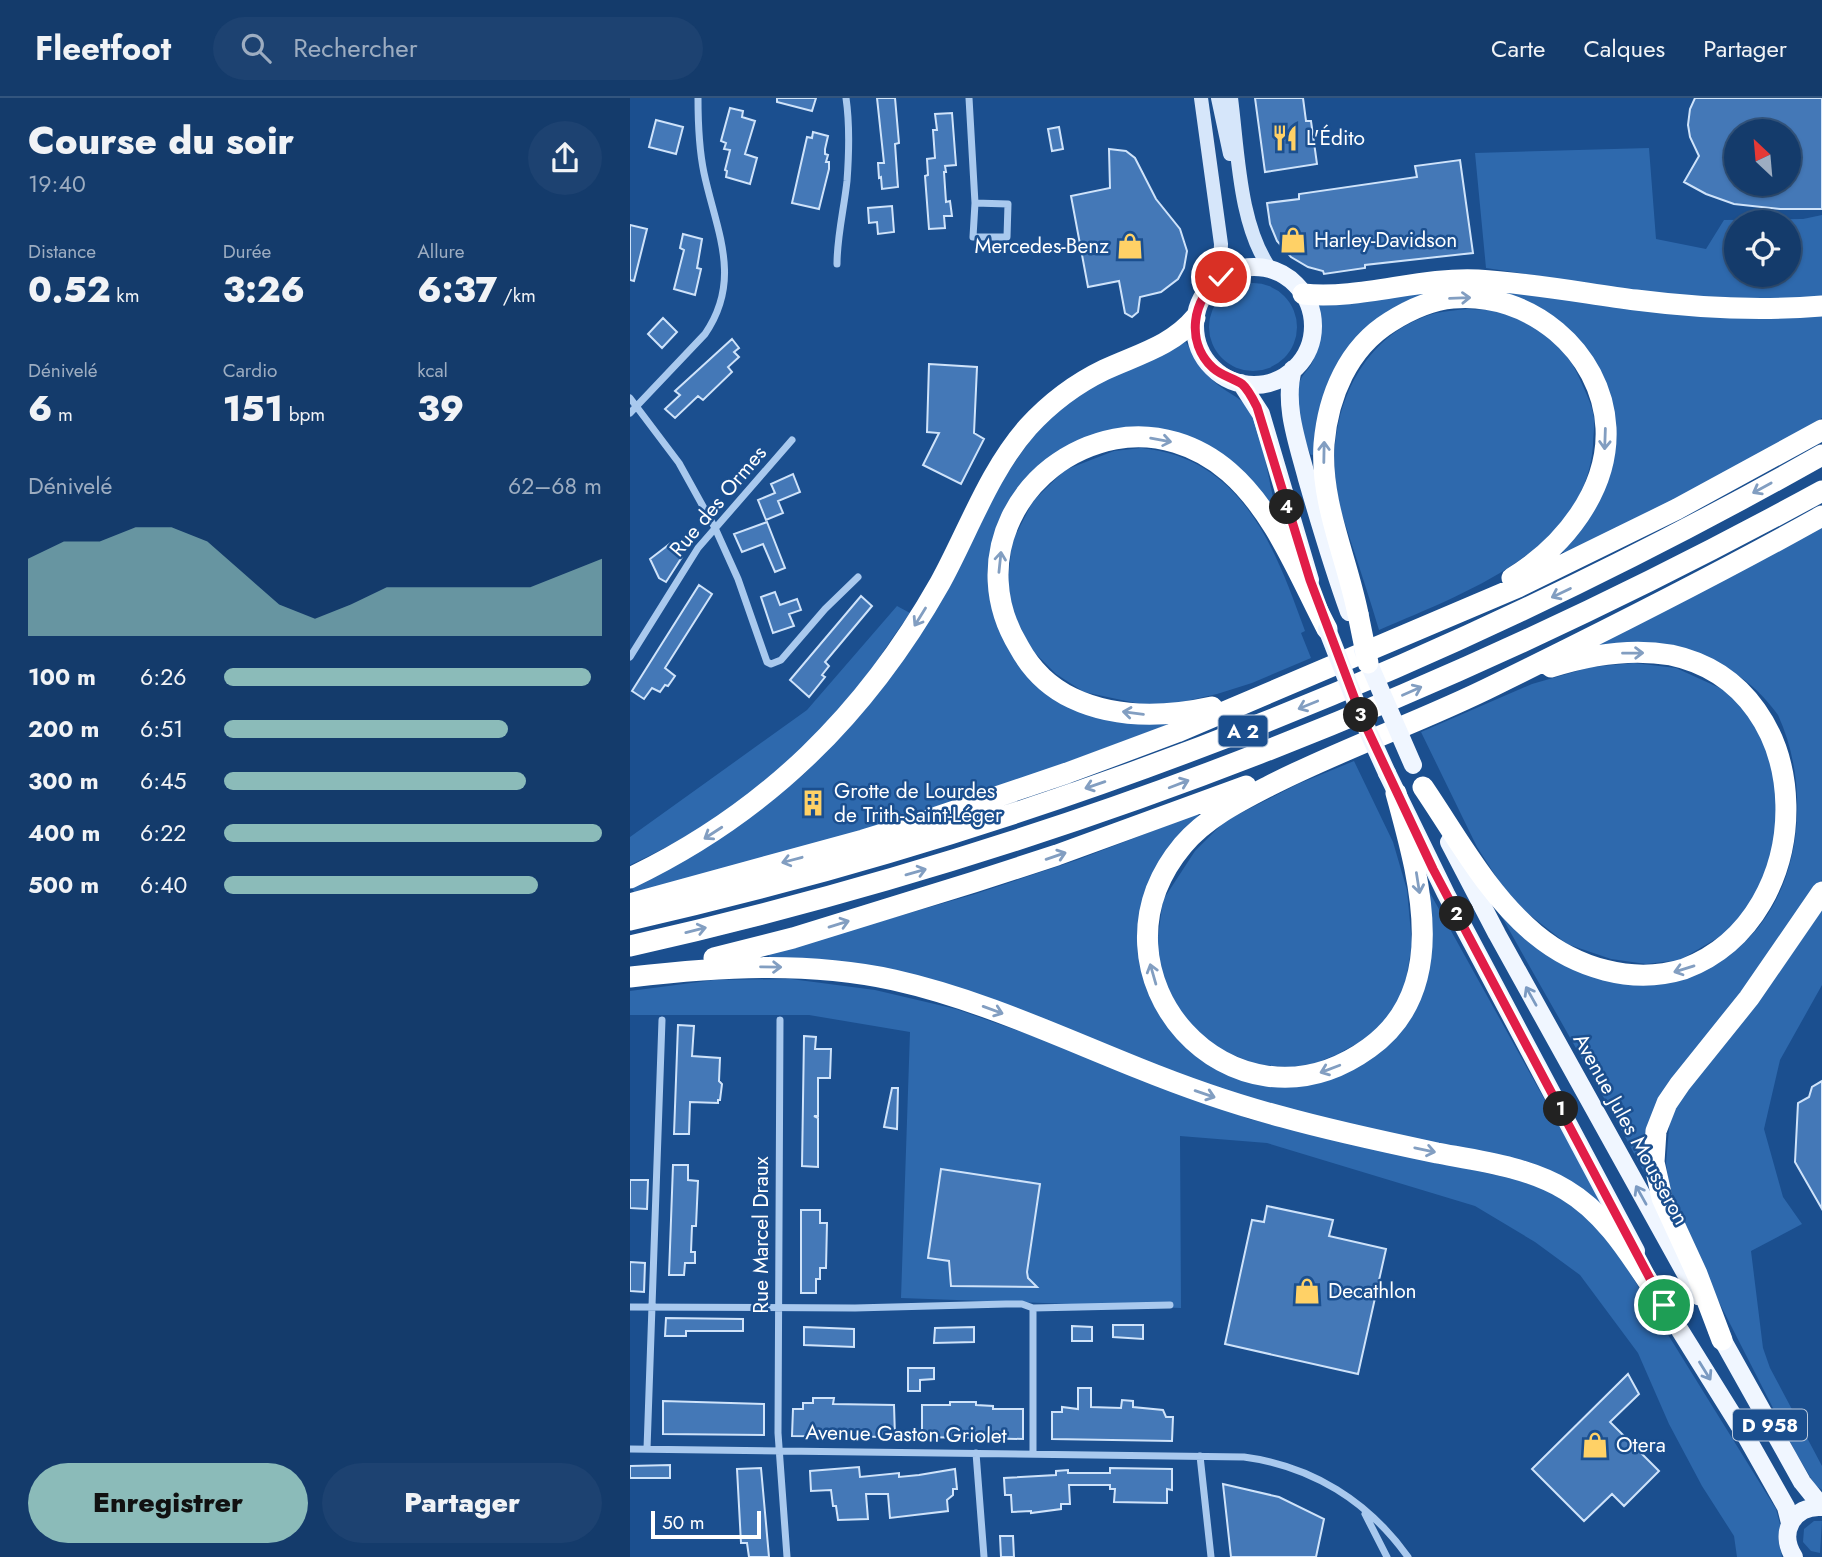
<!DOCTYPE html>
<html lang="fr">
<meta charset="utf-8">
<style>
body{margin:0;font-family:Jost,sans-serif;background:#1d4271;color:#f1f3f6;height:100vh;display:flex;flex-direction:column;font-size:26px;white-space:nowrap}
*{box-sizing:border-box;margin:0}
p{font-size:23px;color:#9dadc1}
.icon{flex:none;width:38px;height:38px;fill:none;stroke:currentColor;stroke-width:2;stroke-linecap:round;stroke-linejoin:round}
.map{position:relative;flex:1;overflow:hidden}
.sheet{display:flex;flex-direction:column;background:#143b6b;width:630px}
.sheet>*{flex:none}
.needle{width:46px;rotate:334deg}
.buttons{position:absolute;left:1094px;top:21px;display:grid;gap:14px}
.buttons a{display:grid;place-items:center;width:77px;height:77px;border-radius:50%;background:#143b6b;box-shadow:0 2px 5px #0004,0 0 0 2px #33557e;font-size:35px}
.scale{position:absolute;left:21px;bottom:18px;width:110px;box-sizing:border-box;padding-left:7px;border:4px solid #fff;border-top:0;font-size:19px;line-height:24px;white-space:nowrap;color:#fff;-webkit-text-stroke:5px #1b4f8f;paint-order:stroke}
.pin{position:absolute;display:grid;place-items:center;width:60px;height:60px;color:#fff;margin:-30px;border:4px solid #fff;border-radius:50%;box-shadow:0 2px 7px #0007}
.km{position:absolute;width:35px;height:35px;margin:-18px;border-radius:50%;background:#222;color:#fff;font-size:19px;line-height:35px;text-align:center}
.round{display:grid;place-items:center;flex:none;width:74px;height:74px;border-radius:37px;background:#1d4271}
.head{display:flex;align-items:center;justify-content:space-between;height:119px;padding:0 28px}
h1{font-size:38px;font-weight:800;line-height:52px}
.figures{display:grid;grid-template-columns:repeat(3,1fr);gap:10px;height:119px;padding:7px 28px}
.figures div{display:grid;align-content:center}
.figures b{font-size:35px;font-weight:800}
.figures small{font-size:19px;font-weight:400}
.figures p{font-size:19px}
.chart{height:196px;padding:14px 28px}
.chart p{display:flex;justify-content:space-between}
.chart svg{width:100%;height:126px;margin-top:7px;fill:#8bbbb9;opacity:.7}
.primary-button{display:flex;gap:14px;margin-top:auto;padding:14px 28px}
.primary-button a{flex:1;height:80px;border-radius:42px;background:#8bbbb9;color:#111;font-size:28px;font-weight:800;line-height:80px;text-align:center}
.primary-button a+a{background:#1d4271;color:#f1f3f6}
ul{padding:0 28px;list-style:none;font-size:23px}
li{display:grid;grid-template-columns:112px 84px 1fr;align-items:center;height:52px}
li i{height:18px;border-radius:9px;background:#8bbbb9}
header{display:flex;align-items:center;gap:42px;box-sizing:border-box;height:98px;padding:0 35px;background:#143b6b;border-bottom:2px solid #33557e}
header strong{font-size:33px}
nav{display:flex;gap:38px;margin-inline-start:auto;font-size:24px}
.search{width:490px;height:63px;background:#1d4271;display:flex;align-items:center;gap:18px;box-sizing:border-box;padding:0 24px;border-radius:38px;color:#9dadc1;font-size:26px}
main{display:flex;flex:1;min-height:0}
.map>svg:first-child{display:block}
.green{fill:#2e69ad;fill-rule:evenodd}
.building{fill:#4478b7;stroke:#cfe3fa;stroke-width:2;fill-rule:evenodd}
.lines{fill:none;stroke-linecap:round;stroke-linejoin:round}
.minor{stroke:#a9c9ee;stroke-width:7}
.secondary{stroke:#d6e6fa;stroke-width:14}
.primary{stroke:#f0f6ff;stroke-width:18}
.motorway{stroke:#fff;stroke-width:21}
.primary-bridge{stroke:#f0f6ff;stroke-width:18}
.motorway-bridge{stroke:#fff;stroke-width:21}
.oneway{stroke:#829ec1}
.oneway2{stroke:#7b9ac1}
.route-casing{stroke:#fff;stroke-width:14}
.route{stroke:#e11d48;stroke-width:9}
.labels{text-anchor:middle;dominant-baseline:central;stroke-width:5;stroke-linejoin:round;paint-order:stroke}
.shield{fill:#1b4f8f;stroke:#bbcadd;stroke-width:2}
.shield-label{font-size:19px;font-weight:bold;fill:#fff}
.poi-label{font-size:21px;fill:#fff;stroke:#1b4f8f;text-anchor:start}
.street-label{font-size:21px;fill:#fff;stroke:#1b4f8f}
</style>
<header>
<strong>Fleetfoot</strong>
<div class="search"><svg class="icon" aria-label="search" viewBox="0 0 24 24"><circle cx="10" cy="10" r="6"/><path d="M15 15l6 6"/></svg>Rechercher</div>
<nav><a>Carte</a><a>Calques</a><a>Partager</a></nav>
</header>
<main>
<section class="sheet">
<div class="head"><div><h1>Course du soir</h1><p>19:40</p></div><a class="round"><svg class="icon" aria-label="share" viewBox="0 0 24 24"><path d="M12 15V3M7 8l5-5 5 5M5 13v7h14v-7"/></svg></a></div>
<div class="figures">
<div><p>Distance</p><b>0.52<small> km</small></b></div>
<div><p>Durée</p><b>3:26</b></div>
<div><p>Allure</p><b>6:37<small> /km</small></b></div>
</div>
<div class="figures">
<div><p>Dénivelé</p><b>6<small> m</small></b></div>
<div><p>Cardio</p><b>151<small> bpm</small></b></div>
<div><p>kcal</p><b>39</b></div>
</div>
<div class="chart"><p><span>Dénivelé</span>62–68 m</p>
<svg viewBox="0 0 160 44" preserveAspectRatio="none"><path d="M0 44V17L10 11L20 11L30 6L40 6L50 11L60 22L70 33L80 38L90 33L100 27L110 27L120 27L130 27L140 27L150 22L160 17V44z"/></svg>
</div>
<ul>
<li><b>100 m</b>6:26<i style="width:97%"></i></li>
<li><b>200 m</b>6:51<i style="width:75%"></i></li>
<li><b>300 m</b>6:45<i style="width:80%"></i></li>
<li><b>400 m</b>6:22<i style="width:100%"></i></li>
<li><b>500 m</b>6:40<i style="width:83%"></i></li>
</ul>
<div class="primary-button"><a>Enregistrer</a><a>Partager</a></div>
</section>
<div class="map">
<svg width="1192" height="1459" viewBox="0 0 1192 1459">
<rect width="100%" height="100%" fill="#1b4f8f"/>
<!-- green -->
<path class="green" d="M1019 50 1026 141 1076 151 1094 122 1173 121 1192 117V199L1137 201 1029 196 856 170 845 55ZM1106 124H1158V177H1106Z
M579 229a44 44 0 1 1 88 0a44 44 0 1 1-88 0Z
M883 191 1192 214V320L1100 373 938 457 932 453 973 388 986 346 981 307 970 279 861 195Z
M797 192 798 198 738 231 688 356 681 357C673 342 665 301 669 286 671 278 677 273 681 267 691 247 693 228 688 207Z
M837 211C848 212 860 211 869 214 899 221 934 247 947 275 953 289 962 305 964 320 965 328 963 339 963 347 956 453 832 496 749 532 740 502 730 471 720 441 716 427 710 414 708 400 693 324 726 237 806 215 816 213 827 212 837 211Z
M556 244C565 260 573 275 588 287 598 295 610 299 618 310 632 332 642 397 648 426L584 354 444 344 404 372 371 416 363 455 405 580 545 624 373 688 229 736 5 796 0 786 83 744 173 677 239 607 295 526 371 384 406 334 433 307 467 285Z
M511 350C613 360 645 450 675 533L671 535 681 560 622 585 587 596 543 606 515 607 454 594 426 576 401 551 381 510 378 483 382 444 403 403 435 372 484 353Z
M1192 427V782L1170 817 1050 975 1018 1076H1015C968 986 916 899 867 810 879 820 893 838 907 845 923 853 960 859 979 864 992 867 1034 882 1045 879 1162 857 1192 713 1148 617 1131 593 1107 572 1078 563 1069 560 1057 560 1047 559 1021 556 994 553 968 550L966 546Z
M267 508 280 515C258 545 238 579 214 607 154 676 84 729 0 767V739L177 612Z
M1004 565 1046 570 1103 596 1127 616 1162 691 1123 819 1050 862 1016 866 981 861 937 846 896 814 874 791 847 749 791 634 902 586 961 569Z
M724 663 763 744 777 792 782 846 774 894 755 924 734 942 692 964 663 969 628 967 584 949 558 926 535 887 526 853 533 802 565 753 595 723 668 686Z
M567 716 570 721 551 738 525 770 514 799 517 884 532 919 553 943 635 987 773 928 797 795H800L972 1105 968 1108 723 1030 554 982 387 914 140 861 138 856 345 796 447 762Z
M1192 810V887L1150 962 1134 1031 1153 1099 1172 1126 1121 1153 1133 1250 1140 1270 1192 1368V1392L1185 1387 1166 1355 1066 1159 1041 1101 1036 1065 1040 1019 1063 982Z
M161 881 245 892 326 911 440 951 619 1021 900 1085 938 1102 970 1130 993 1164 1146 1411 1151 1430 1148 1440 1152 1459H1107L1104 1438 1072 1388 1039 1326 1008 1255 950 1177 905 1144 845 1108 637 1045 550 1038 551 1210 271 1200 280 934 179 917H0V893L84 882Z
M1184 1423H1192L1190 1455 1181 1453 1173 1444 1174 1431Z"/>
<!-- building -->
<path class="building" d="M147 0H186L182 13 147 4Z
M247 0H265L269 45 265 46 268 89 252 91 251 79 249 80 248 65H254Z
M625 0H673L676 23H681L687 66 635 74Z
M1065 0H1192V111H1150L1104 106 1076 96 1054 84 1069 58 1060 39 1058 27 1060 11ZM1106 33H1158V86H1106Z
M100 10 113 13 112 19 125 23 115 56 127 60 120 86 96 79 97 73 95 72 100 52 94 51 96 45 91 43Z
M322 15 326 67 315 68 316 74H314L316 104 320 103 322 118H314L315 130 299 131 295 78 298 77 297 61 305 60 303 32H307L305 16Z
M26 22 53 29 46 56 19 49Z
M429 29 433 51 422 53 418 31Z
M183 34 198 38 195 51V56L198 57 196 64H199V71L189 111 162 105 177 39 182 40Z
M479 51 496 53 505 60 526 101 550 131 557 153 554 170 548 181 531 194 510 199 508 214 502 219 495 215 489 183 458 189 441 98 480 90Z
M830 62 843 155 735 167V170L694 176 693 173 678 169 661 159 647 143 640 126 637 105 669 101V96L787 79 785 68Z
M262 108 264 134 248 136 247 124 239 125 238 110Z
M0 127 17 131 4 183 0 182Z
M53 136 72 141 67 170 71 171 65 197 44 191 54 152 50 150Z
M33 220 47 234 32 250 18 236Z
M102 241 109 250 104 254 109 259 98 269 102 274 73 302 68 298 45 320 35 311 50 297 45 293Z
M299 266 347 269 344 335 354 341 331 386 293 367 309 335 297 334Z
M163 376 170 394 148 403 153 415 136 422 128 402 145 395 141 386Z
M137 424 155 470 145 474 133 446 112 454 104 436Z
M41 445 52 459 36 484 29 480 20 461Z
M69 487 82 496 35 570 45 578 38 588 35 587 30 594 22 590 14 601 2 593Z
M145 494 150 507 167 501 171 512 159 516 164 528 143 535 131 499Z
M231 498 242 508 195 564 199 568 192 577 195 579 179 599 160 582Z
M48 927 64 928 62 958 90 960 89 983 92 986 90 1002H88V1005L60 1004 59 1036H44Z
M174 938 186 939 185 951H201L200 980H188V1018H184L188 1020V1069L172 1068Z
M1192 983V1111L1165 1064 1168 1005 1179 999 1182 989Z
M262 990H268L267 1031 254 1029Z
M43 1067H58V1082L68 1083 66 1128H62L61 1154H65V1165H55L54 1177H39Z
M311 1071 410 1086 397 1174 398 1180 407 1189 321 1188 319 1163 298 1160Z
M0 1082H18L17 1111 0 1110Z
M637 1108 703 1122 699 1138 756 1151 728 1276 595 1246 622 1122 634 1124Z
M171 1112H190V1125H197L196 1170H190V1181H186V1195H171Z
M0 1164 15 1165 14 1194 0 1193Z
M36 1220 113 1221V1233H56V1238H35Z
M483 1227H513V1241L483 1239Z
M442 1228 462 1229V1243H442Z
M174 1229 224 1231V1249L174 1247Z
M344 1229V1244L304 1245 305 1230Z
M278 1270H304V1281L290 1282V1293H278Z
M998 1276 1009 1296 980 1324 1029 1373 994 1408 982 1396 954 1423 902 1371Z
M448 1290H461V1309L491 1310 492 1302 503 1303V1309L533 1312 536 1319H543L542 1343 422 1341V1314H432V1309L448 1311Z
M183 1300H204L203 1306 264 1307 265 1339 162 1338 163 1311H173V1305H183Z
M33 1303 134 1306V1337L33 1336Z
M320 1304H346V1307L363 1308V1311H393V1341L292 1339V1307H320Z
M40 1367V1380H0V1368Z
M229 1369 230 1379 269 1375V1379L289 1377 325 1371 327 1391H323V1397L317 1402 318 1413 260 1420 258 1396H236L238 1421 208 1422 206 1408H203L201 1392 181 1393 180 1373Z
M131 1370 139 1459H119L117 1445H111L107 1371Z
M480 1370 542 1371V1392L537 1391V1405L484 1404 485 1391H480V1387H439L440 1406H431V1411L401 1415V1413L382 1414 381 1397H375L374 1380 426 1377V1373L438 1372V1375H480Z
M593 1386 649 1399 694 1421 686 1459H601Z
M370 1438H383L384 1459H371Z"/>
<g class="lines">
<!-- minor -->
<path class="minor" d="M339 0 345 105 343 139H377L378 106 345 105
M207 166C207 138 214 111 217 83 219 56 220 27 216 0
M0 300 49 365 85 430 108 481 137 564 141 566 151 562 195 511 228 479
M0 315 75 236C113 181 86 132 74 75 69 51 68 25 68 0
M0 559 68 450 162 342
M150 922 148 1335 157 1459
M0 1209 225 1210 376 1206H392L403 1210 540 1207
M0 1351 614 1359C682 1368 738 1403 778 1459
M17 1351 32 922
M346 1355 354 1459
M403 1355V1210
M570 1358 581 1459
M735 1416 757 1459"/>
<!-- secondary -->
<path class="secondary" d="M571 0 591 146 590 167 586 182
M588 0 600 56
M601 0C608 54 609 128 641 172"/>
<!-- primary -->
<path class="primary" d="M565 228a59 59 0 1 1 118 0a59 59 0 1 1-118 0Z
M663 271C653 307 668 346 677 381 690 426 703 470 719 514
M611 285 631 316 680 482
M757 675 816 796 1006 1153
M819 744 867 836 1068 1198
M1028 1197 1117 1340 1156 1409 1160 1425
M1087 1232 1172 1384 1192 1409
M1164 1459C1148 1435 1163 1407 1192 1409"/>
<!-- motorway -->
<path class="motorway" d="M673 196C731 202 789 179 848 182 901 185 953 195 1006 202 1068 210 1130 213 1192 208
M728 516C717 460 690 405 694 346 698 298 718 250 760 224 779 212 800 202 823 200 899 193 972 253 976 330 979 393 933 449 882 480
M582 609C536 619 486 621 442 600 419 589 401 571 389 549 336 463 389 360 485 341 526 333 568 347 599 374 645 414 669 478 697 531
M793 689C827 739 858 797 905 836 946 870 1002 887 1054 871 1192 819 1192 589 1041 557 1001 550 959 557 921 569
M766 695C788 777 823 890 739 950 602 1049 446 875 553 747 576 720 608 704 639 688 713 650 791 624 865 587 975 533 1085 478 1192 418
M0 780C136 715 236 616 310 485 338 434 359 373 398 329 420 305 445 286 474 272 506 257 542 248 565 220
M0 806 233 742 298 722 437 675 547 634 888 489 1047 411 1192 332
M0 822C418 727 819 567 1192 357
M0 848C417 754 817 598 1192 393
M84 860 163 840 344 784 427 757 616 688
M0 879C88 869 176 863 264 882 349 901 428 938 508 970 555 989 603 1006 653 1019 703 1033 755 1044 807 1055 850 1063 898 1069 936 1092 980 1118 1006 1167 1034 1207
M1092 1242 1067 1176 1032 1100 1024 1064 1026 1033 1037 1005 1050 986 1119 900 1192 794"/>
<!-- primary-bridge -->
<path class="primary-bridge" d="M697 531 732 620 757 675
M733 552 783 667"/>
<!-- motorway-bridge -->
<path class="motorway-bridge" d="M728 516 738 565"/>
</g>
<!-- one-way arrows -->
<defs><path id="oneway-shaft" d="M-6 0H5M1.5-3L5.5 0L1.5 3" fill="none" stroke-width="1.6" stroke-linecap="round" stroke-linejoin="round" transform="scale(1.75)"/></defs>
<g class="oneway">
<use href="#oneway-shaft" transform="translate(830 200) rotate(-2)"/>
<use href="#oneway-shaft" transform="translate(975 341) rotate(92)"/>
<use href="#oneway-shaft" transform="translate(531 342) rotate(10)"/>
<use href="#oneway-shaft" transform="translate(694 354) rotate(-89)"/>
<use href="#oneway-shaft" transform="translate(1132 390) rotate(151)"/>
<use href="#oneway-shaft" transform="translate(370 464) rotate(-84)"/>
<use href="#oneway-shaft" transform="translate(931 495) rotate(154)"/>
<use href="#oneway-shaft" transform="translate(290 519) rotate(122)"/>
<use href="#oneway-shaft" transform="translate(1003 555) rotate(-1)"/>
<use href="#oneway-shaft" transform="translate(782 593) rotate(-24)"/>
<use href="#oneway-shaft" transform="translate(678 607) rotate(158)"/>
<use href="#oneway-shaft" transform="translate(503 615) rotate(-173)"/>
<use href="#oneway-shaft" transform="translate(549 686) rotate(-21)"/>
<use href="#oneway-shaft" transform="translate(465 687) rotate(161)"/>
<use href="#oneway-shaft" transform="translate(83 735) rotate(147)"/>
<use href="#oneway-shaft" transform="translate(426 758) rotate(-19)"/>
<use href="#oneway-shaft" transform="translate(162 762) rotate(165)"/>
<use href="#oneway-shaft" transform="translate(286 774) rotate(-16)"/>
<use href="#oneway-shaft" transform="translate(788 785) rotate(81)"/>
<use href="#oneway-shaft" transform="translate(209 826) rotate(-17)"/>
<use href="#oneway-shaft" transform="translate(66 832) rotate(-14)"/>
<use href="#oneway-shaft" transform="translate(141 869) rotate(1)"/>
<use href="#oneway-shaft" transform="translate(1054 871) rotate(163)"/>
<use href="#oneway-shaft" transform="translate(523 876) rotate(-106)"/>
<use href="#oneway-shaft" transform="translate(363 912) rotate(20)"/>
<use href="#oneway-shaft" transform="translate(700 971) rotate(159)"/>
<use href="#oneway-shaft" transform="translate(575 996) rotate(19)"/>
<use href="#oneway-shaft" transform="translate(795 1052) rotate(12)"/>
</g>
<g class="oneway2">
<use href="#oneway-shaft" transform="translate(901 898) rotate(-119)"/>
<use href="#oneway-shaft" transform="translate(1011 1097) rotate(-119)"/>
<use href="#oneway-shaft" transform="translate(1075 1273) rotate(58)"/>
</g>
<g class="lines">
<!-- route casing -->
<g class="route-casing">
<path id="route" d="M591 179C562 201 555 244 583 270 592 278 603 280 612 286 618 291 623 301 627 309L680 482 732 620 803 771 1034 1207"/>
</g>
<!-- route -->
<use href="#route" class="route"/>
</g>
<!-- icons -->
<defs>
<g id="restaurant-bare" transform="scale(2.1)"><path d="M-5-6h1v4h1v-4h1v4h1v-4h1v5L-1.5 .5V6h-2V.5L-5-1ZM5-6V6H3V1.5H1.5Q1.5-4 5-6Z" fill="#ffd166" stroke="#1b4f8f" stroke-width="2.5" paint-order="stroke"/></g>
<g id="shop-bare" transform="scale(2.1)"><path d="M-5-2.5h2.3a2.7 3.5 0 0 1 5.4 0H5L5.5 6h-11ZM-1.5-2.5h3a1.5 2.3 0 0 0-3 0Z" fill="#ffd166" stroke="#1b4f8f" stroke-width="2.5" paint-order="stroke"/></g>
<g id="building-bare" transform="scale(2.1)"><path d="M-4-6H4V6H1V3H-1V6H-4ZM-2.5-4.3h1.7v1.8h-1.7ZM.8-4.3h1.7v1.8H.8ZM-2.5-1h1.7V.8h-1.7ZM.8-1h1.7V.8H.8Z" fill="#ffd166" stroke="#1b4f8f" stroke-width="2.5" paint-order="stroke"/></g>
</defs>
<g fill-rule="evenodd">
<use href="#restaurant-bare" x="655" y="40"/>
<use href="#shop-bare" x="663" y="142"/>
<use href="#shop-bare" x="500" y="148"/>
<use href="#building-bare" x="183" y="705"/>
<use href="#shop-bare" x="677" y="1193"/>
<use href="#shop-bare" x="965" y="1347"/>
</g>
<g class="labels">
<!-- shield labels -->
<g class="shield">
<rect x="588.5" y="617.5" width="49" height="31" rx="5"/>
<rect x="1103" y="1311.5" width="74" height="31" rx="5"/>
</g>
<g class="shield-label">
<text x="613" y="633">A 2</text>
<text x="1140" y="1327">D 958</text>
</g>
<!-- poi labels -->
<g class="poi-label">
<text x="676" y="40">L'Édito</text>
<text x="684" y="142">Harley-Davidson</text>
<text x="479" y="148" text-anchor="end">Mercedes-Benz</text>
<text x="204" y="693">Grotte de Lourdes<tspan x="204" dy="24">de Trith-Saint-Léger</tspan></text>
<text x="698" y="1193">Decathlon</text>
<text x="986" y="1347">Otera</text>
</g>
<!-- street labels -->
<g class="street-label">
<text transform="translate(88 403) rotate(-50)">Rue des Ormes</text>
<text transform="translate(1001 1031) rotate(61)">Avenue Jules Mousseron</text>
<text transform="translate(131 1137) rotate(-90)">Rue Marcel Draux</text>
<text transform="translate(276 1336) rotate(1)">Avenue Gaston Griolet</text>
</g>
</g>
</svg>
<div class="buttons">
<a><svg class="needle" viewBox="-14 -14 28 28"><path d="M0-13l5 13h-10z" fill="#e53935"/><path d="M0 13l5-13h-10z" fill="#9dadc1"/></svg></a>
<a><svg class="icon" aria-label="locate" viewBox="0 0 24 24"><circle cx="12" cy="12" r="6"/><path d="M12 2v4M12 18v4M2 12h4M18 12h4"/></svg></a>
</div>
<div class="scale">50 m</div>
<div class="pin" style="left:1034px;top:1207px;background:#1e9e55"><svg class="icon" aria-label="arrive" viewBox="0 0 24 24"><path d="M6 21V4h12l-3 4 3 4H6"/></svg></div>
<div class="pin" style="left:591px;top:179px;background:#d93025"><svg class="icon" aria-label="check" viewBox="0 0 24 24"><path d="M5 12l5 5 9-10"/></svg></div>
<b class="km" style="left:931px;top:1011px">1</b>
<b class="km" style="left:827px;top:816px">2</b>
<b class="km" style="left:731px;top:617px">3</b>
<b class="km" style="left:657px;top:409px">4</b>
</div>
</main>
